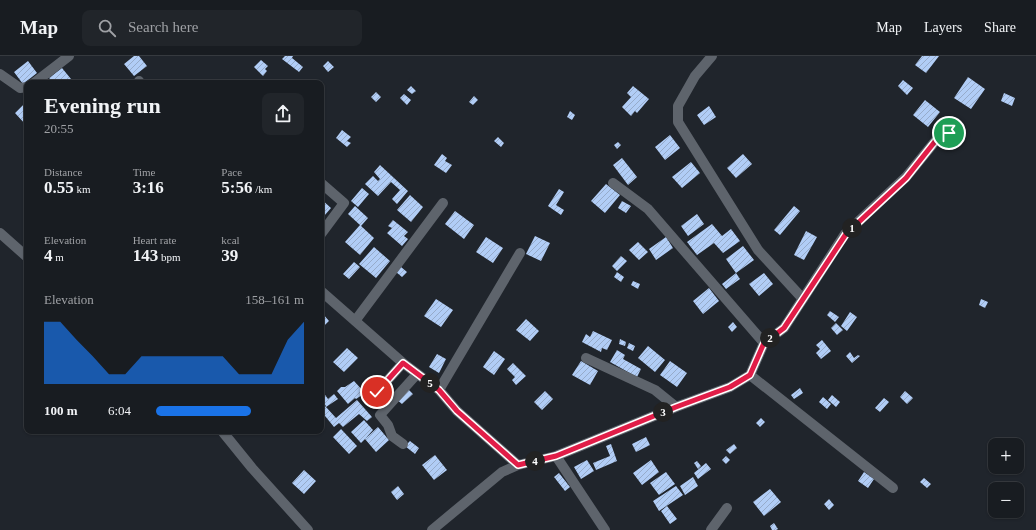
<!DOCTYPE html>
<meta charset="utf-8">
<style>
body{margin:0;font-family:Georgia,serif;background:#21252a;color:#f1f3f6;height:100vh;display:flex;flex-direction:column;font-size:15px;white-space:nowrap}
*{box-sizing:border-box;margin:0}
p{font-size:13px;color:#9fa1a5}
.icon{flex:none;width:22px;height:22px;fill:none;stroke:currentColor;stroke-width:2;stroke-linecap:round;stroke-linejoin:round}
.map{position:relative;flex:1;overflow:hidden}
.side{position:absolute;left:24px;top:24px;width:300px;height:354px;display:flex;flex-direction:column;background:#181c21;border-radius:8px;box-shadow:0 1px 3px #0004,0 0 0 1px #363a3f}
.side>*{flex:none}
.fabs{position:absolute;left:988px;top:382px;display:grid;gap:8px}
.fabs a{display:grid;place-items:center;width:36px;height:36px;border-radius:8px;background:#181c21;box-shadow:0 1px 3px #0004,0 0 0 1px #363a3f;font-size:20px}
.pin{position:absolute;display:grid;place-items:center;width:34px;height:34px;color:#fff;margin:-17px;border:2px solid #fff;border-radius:50%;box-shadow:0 1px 4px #0007}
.km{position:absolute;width:20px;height:20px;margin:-10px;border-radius:50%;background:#222;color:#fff;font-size:11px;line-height:20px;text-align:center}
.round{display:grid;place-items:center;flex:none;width:42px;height:42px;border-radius:8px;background:#21252a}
.headline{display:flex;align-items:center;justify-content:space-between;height:68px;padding:0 20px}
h1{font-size:22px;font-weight:800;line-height:30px}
.figures{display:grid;grid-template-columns:repeat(3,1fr);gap:6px;height:68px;padding:4px 20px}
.figures div{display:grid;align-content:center}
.figures b{font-size:17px;font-weight:800}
.figures small{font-size:11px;font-weight:400}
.figures p{font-size:11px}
.chart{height:112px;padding:8px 20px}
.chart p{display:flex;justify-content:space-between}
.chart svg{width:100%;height:72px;margin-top:4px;fill:#1a73e8;opacity:.7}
ul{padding:0 20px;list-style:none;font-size:13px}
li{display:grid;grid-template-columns:64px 48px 1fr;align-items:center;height:30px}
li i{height:10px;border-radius:5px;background:#1a73e8}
header{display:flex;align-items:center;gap:24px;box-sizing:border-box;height:56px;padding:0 20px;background:#181c21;border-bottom:1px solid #363a3f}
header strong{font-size:19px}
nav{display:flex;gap:22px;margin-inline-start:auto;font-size:14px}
.search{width:280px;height:36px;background:#21252a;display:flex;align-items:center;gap:10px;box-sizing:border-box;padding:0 14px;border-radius:8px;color:#9fa1a5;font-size:15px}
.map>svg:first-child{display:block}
.building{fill:url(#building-hatch)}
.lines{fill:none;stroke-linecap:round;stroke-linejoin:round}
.street{stroke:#5e646c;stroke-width:10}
.route-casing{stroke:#fff;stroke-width:8}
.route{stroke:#e11d48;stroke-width:5}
</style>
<header>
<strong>Map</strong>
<div class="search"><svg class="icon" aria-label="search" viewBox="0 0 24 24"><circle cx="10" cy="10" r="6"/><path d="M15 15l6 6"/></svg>Search here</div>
<nav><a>Map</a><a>Layers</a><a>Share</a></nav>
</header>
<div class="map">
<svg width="1036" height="474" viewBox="0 0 1036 474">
<defs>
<pattern id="building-hatch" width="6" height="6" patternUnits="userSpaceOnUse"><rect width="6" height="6" fill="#b1cdf6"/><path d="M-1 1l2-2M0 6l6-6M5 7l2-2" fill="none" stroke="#96abca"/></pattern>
</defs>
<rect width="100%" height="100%" fill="#20252c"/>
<!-- building -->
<path class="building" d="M134 0H139L147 10 134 20 124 8Z
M285 0H293L292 2 303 11 299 16 282 3Z
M922 0H939L926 17 915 9Z
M261 4 268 10 265 13 267 15 263 20 254 11Z
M28 5 37 17 23 28 14 16Z
M328 5 334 11 328 16 323 10Z
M62 12 71 23 66 27H54L49 22Z
M968 21 985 33 971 53 954 42Z
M903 24 913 32 907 39 898 30Z
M411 30 416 35 412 38 407 34Z
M633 30 649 43 637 57 635 55 631 60 622 51 631 41 627 37Z
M376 36 381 41 376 46 371 41Z
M1004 37 1015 42 1012 50 1001 45Z
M404 38 411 44 407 49 400 42Z
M474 40 478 44 473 49 469 46Z
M925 44 940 56 928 71 913 59Z
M27 45V69H26L15 57Z
M709 50 716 61 704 69 697 59Z
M570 55 575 59 572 64 567 61Z
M342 74 351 81 347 85 351 87 347 91 336 82Z
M670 79 680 92 665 104 655 91Z
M498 81 504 87 501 91 494 85Z
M618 86 621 89 617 93 614 89Z
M442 98 447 102 445 105 452 109 446 117 434 109Z
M743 98 752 108 736 122 727 112Z
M622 102 637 121 628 129 613 109Z
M691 106 700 117 682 132 672 121Z
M380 109 408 135 397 148 392 143 400 134 391 126 378 140 365 128 373 120 378 125 380 123 374 116Z
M606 128 620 139 605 157 591 145Z
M362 132 369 138 358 151 351 145Z
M559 133 564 136 556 149 564 154 561 159 548 150Z
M410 139 423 151 411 166 397 154Z
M321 143 331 152 324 160 321 157Z
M622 145 631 150 626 157 618 152Z
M355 150 368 162 361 170 348 158Z
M794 150 800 155 780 179 774 174Z
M455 155 474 169 464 183 445 168Z
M697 158 704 168 688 180 681 170Z
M393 164 408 176 404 180 408 183 402 190 387 177 392 172 388 170Z
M712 168 722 180 731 173 740 185 723 197 714 187 697 199 687 186Z
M360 169 374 182 360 199 345 186Z
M806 175 817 181 804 204 794 199Z
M535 180 550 187 541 205 526 198Z
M486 181 503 192 493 207 476 196Z
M666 181 673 192 656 204 649 193Z
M638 186 648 196 639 204 629 194Z
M743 190 754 204 736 217 726 203Z
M374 191 390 205 376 222 359 208Z
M621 200 627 205 617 215 612 210Z
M354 206 360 211 349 223 343 218Z
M401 211 407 216 402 221 396 216Z
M617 216 624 221 621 226 614 221Z
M736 217 740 223 726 233 722 228Z
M764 217 773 228 759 240 749 228Z
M633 225 640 228 638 233 631 229Z
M709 232 719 245 703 258 693 245Z
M436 243 453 254 441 271 424 260Z
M981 243 988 246 985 252 979 249Z
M830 255 839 261 835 266 827 259Z
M850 256 857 261 847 275 841 270Z
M323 258 329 265 325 269 321 264Z
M526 263 539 275 530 285 516 274Z
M733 266 737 271 732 276 728 271Z
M836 267 843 274 837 279 831 272Z
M593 275 612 284 607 294 602 292 601 296 582 286 586 278 590 281Z
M620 283 626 286 625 290 619 288Z
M822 284 831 295 821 303 816 297 820 293 816 289Z
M629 287 635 290 633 295 627 292Z
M648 290 665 304 655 316 638 302Z
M347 292 358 302 344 316 333 306Z
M617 294 625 299 623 303 641 313 637 321 610 306Z
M494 295 505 303 494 319 483 311Z
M850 296 854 302 858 299 860 300 852 307 846 300Z
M437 298 446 303 439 317 429 311Z
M581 305 598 315 590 329 572 319Z
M670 305 687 317 677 331 660 319Z
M513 307 526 320 516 329 512 324 515 321 507 313Z
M354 325 365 337 356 343 355 342 348 348 337 335 341 331H345Z
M407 332 413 338 402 348 396 343Z
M800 332 803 337 794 343 791 339Z
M545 335 553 343 542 354 534 346Z
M905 335 913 342 907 348 900 341Z
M323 336 328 343 334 338 338 343 326 351 336 362 357 344 372 361 367 365 359 358 343 371 339 367 334 371 321 355 326 350 321 344V338Z
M832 339 840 346 836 351 828 344Z
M823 341 831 348 827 353 819 346Z
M884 342 889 346 880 356 875 352Z
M761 362 765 366 760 371 756 367Z
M364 364 373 374 365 383 378 371 389 384 376 396 365 383 361 387 351 376Z
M341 373 357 390 349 398 333 381Z
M646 381 650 389 636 396 632 388Z
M410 385 419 392 415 398 405 390Z
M611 388 617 405 596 414 593 407 610 400 606 390Z
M734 388 737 392 730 398 726 394Z
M435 399 447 414 434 424 422 409Z
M726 400 730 404 726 408 722 404Z
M587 404 594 415 581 423 574 411Z
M651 404 659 416 642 429 633 417Z
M697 405 701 410 698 413 694 407Z
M706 407 711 413 698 423 694 417Z
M304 414 316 425 304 438 292 427Z
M666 416 675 428 659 439 650 427Z
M864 416 874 423 868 432 858 425Z
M559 417 570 431 565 435 554 421Z
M693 421 698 430 685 439 680 430Z
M924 422 931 428 927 432 920 426Z
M398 430 404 438 397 444 391 436Z
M676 430 683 439 659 455 653 445Z
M770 433 781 446 764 460 753 446Z
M829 443 834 449 829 454 824 448Z
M667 450 677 463 670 468 661 455Z
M774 467 778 473 776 474H772L770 470Z"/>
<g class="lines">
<!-- street -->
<path class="street" d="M712 0 695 20 678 50V66L758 194 803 243
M0 18 20 32 27 31
M34 27 69 0
M139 27V25
M321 127 344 147 321 178
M613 127 648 153 764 287
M0 177 27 201
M321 235 403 307 439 334 457 355 518 409
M355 265 443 147
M586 302 655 334 676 351
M750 319 893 432
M439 334 520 197
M377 336 403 307
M222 375 252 412 308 474
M403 388 392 380 388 369 380 359 417 318
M556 400 605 474
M432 474 502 416 518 409 556 400 676 351 730 331 750 319 764 287 784 272 845 178 906 121 937 83 949 77
M711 474 727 452"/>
</g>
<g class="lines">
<!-- route casing -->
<g class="route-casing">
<path id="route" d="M377 336 403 307 439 334 457 355 518 409 556 400 676 351 730 331 750 319 764 287 784 272 846 178 906 122 937 83 949 77"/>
</g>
<!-- route -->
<use href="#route" class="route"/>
</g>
</svg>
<div class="fabs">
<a>+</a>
<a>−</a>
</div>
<div class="pin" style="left:949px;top:77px;background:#1e9e55"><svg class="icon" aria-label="arrive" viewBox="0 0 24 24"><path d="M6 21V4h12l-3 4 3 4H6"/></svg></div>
<div class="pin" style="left:377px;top:336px;background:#d93025"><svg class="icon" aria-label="check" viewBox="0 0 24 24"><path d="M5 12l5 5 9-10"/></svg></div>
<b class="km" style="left:852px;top:172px">1</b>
<b class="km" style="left:770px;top:282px">2</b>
<b class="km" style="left:663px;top:356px">3</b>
<b class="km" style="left:535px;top:405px">4</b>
<b class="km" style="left:430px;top:327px">5</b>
<section class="side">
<div class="headline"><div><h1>Evening run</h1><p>20:55</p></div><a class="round"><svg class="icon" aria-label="share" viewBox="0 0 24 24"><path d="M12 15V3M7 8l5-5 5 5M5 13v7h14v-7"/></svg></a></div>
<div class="figures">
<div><p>Distance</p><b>0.55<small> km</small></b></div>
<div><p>Time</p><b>3:16</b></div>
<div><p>Pace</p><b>5:56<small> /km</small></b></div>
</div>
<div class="figures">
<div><p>Elevation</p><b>4<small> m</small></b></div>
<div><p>Heart rate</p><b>143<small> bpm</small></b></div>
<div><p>kcal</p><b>39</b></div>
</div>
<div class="chart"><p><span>Elevation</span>158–161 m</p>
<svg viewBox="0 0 160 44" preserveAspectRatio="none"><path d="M0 44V6L10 6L20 17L30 27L40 38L50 38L60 27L70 27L80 27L90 27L100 27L110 27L120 38L130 38L140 38L150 17L160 6V44z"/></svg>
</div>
<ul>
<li><b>100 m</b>6:04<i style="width:64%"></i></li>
</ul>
</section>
</div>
